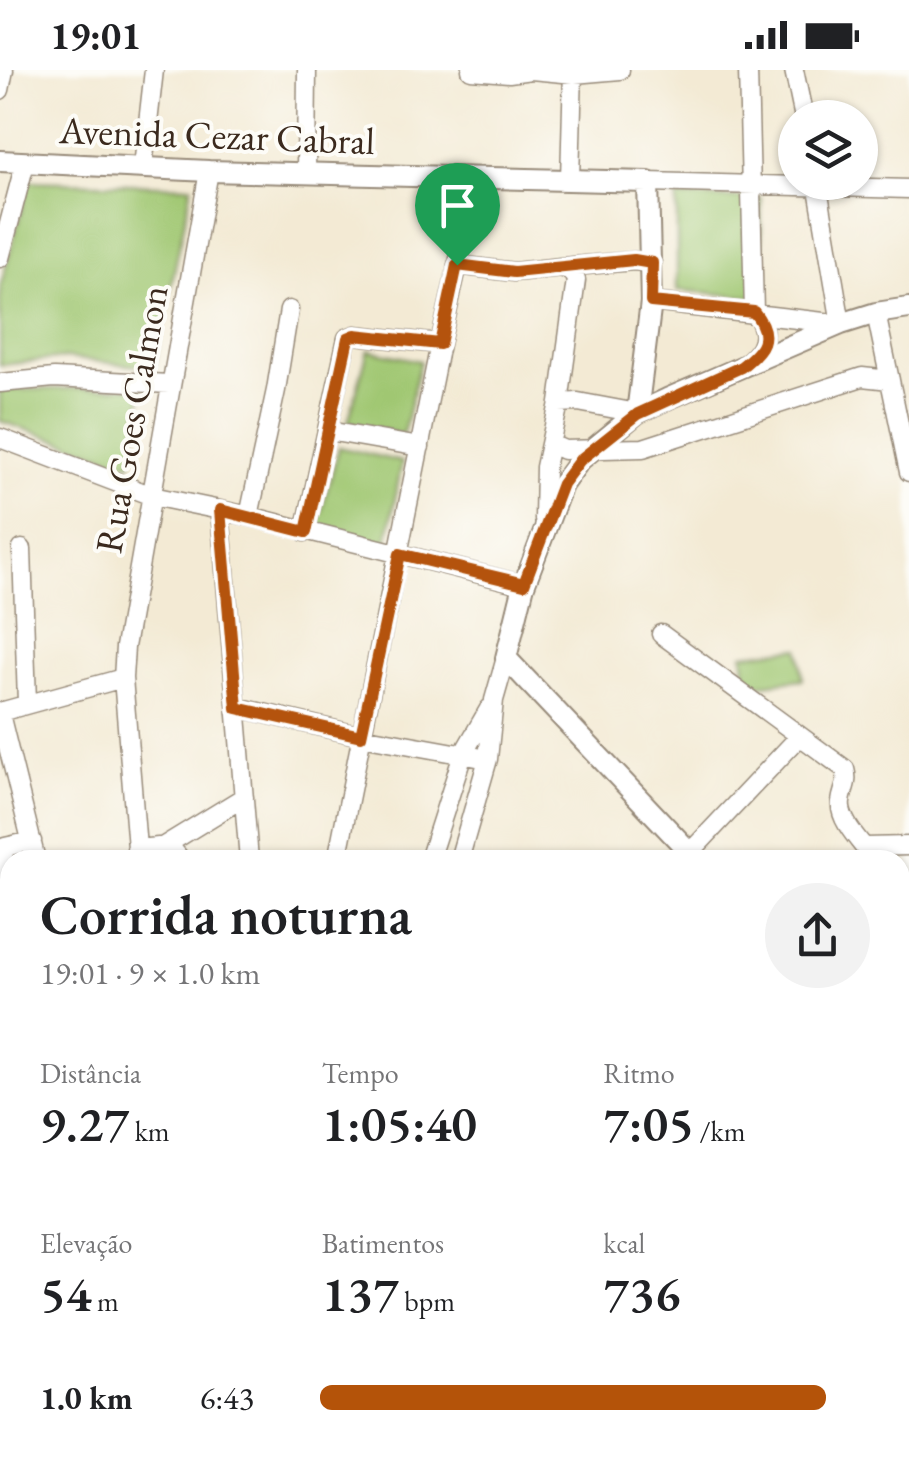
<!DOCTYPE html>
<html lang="pt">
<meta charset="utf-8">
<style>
body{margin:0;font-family:"EB Garamond",serif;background:#f2f2f2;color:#202124;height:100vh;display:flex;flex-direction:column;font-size:38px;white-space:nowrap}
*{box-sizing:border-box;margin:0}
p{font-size:32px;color:#757577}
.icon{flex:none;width:55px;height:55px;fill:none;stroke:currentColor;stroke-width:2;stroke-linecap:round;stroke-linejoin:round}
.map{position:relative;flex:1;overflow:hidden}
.sheet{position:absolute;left:0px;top:780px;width:910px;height:608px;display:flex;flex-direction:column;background:#fff;border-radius:30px 30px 0 0;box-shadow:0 2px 8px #0004}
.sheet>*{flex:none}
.fabs{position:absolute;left:778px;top:30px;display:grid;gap:20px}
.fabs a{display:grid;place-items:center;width:100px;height:100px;border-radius:50%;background:#fff;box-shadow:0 2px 8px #0004;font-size:50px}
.pin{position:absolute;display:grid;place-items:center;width:85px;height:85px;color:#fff;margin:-102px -42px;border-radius:50% 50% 50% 0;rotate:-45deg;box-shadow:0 0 10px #0007}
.pin .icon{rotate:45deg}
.round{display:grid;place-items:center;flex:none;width:105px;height:105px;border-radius:52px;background:#f2f2f2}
.headline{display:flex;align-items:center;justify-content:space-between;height:170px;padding:0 40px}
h1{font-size:55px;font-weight:600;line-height:75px}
.stats{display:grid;grid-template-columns:repeat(3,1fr);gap:15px;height:170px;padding:10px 40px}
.stats div{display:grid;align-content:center}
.stats b{font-size:50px;font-weight:600}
.stats small{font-size:28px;font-weight:400}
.stats p{font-size:28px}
ul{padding:0 40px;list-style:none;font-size:32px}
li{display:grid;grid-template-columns:160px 120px 1fr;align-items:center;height:75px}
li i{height:25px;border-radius:12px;background:#b45309}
.status{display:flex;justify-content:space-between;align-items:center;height:70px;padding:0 50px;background:#fff;direction:ltr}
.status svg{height:28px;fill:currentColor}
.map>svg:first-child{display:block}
.green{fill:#a0c772;stroke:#6e7848;stroke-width:2.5}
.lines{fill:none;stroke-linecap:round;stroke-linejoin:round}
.minor-casing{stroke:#978a79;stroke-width:21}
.major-casing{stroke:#978a79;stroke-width:24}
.minor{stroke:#fff;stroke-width:18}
.major{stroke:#fff;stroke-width:20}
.route-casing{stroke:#fff;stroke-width:20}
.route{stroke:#b45309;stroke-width:12}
.labels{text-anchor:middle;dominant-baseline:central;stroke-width:8;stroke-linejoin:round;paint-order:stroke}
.street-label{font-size:38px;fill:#3b2a1e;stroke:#fdfcf7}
</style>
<div class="status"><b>19:01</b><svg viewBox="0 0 49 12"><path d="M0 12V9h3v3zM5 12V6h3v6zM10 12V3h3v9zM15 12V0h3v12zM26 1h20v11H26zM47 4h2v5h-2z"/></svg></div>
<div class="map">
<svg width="909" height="1387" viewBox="0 0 909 1387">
<rect width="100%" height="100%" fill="#fdfcf7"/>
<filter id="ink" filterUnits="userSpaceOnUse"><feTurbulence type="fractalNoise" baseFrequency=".01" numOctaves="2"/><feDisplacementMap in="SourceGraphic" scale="20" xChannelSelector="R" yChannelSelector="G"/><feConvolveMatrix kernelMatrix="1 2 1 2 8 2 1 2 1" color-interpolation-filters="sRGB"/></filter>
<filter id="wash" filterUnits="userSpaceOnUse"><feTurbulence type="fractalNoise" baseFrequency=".0048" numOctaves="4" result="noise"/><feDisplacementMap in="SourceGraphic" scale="40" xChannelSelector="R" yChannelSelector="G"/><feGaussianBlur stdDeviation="2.25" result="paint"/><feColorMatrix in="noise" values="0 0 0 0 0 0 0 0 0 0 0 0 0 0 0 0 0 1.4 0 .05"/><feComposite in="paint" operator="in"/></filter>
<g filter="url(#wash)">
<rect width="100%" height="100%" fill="#f3ead4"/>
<!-- green -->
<path class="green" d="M30 111 192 116 154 298 65 288 0 295V217Z
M677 127 761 128 762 228 677 220Z
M368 280 420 291 403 365 348 352Z
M143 317 131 394 0 351V320Z
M339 377 402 392 386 477 316 461Z
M799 578 803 609 747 616 743 584Z"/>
</g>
<g filter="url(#ink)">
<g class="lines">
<!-- minor casing -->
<g class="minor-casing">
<path id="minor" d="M471 0 509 3 531 0
M531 0 574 4 620 0
M794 0 804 48
M0 20 4 0
M143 97 154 0
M306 103 307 0
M570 110 573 0
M648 112 909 119
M0 188 25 93
M457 195 514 202 561 197 571 201 576 210 559 333 545 397 544 450
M562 197 634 191 652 193
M651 232 841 254 817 112
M876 243 909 402
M745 294C765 278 770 262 754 242L748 0
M0 313 54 308 169 314
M559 333 578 332 637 343
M328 361 420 377
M0 368 152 426 249 446 524 515
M551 374 564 380 643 378 862 307 890 310
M220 440 249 790
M249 446 276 320 289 240
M305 462 347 268 355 265 440 274
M22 479 27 633
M661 564 845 699C849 713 843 718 841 732 838 751 864 775 874 790
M237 637 361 666 488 689
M0 642 123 608
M0 644 36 790
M164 776 244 727
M866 777 909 776
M136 779 170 776 181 790
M138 790 123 608 125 577 209 101
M337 790 440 274 477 109
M429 790 463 684 489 639
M459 790 488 689 494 630 506 588
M683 790 800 666
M0 804 5 777 32 771
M900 826 909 839
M0 929 10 930
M0 1129 10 1100
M900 1197 909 1187
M900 1259 909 1269
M0 1262 10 1265
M0 1330 10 1307
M68 1378 72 1387
M170 1378 173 1387
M440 1378 444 1387
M570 1378 573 1387
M665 1378 670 1387
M771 1378 780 1387
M887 1378 896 1387
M238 1387 265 1378"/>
</g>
<!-- major casing -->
<g class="major-casing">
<path id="major" d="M0 91 209 101 648 112 651 232 637 343
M697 790 506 588 524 515 562 415 580 390 637 343 667 329 841 254 876 243 909 238
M900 1018 909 1028"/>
</g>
<!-- minor -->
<use href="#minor" class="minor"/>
<!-- major -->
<use href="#major" class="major"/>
</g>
</g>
<g class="lines" filter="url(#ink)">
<!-- route casing -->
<g class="route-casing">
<path id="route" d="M634 190 652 193 651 232 754 242C774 267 763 280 741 297L638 344 580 390 562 414 524 514 400 484 361 666 237 638 220 440 306 462 348 268 355 265 440 274 457 195 514 202Z"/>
</g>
<!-- route -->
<use href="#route" class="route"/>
</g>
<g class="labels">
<!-- street labels -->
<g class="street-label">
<text transform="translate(217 65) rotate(2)">Avenida Cezar Cabral</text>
<text transform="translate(131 349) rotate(-80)">Rua Goes Calmon</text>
</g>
</g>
</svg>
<div class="fabs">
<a><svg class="icon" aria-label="layers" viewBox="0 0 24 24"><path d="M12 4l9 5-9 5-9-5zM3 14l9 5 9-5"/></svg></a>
</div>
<div class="pin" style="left:457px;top:195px;background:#1e9e55"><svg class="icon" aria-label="arrive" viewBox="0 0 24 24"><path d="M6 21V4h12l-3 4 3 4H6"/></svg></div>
<section class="sheet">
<div class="headline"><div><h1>Corrida noturna</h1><p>19:01 · 9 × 1.0 km</p></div><a class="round"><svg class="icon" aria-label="share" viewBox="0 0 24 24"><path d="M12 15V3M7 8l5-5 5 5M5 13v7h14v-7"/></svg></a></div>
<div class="stats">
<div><p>Distância</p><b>9.27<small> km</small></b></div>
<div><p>Tempo</p><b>1:05:40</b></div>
<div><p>Ritmo</p><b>7:05<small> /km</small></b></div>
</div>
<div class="stats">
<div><p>Elevação</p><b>54<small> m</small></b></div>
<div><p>Batimentos</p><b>137<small> bpm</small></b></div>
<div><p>kcal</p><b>736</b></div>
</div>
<ul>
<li><b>1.0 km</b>6:43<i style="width:92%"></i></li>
</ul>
</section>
</div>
